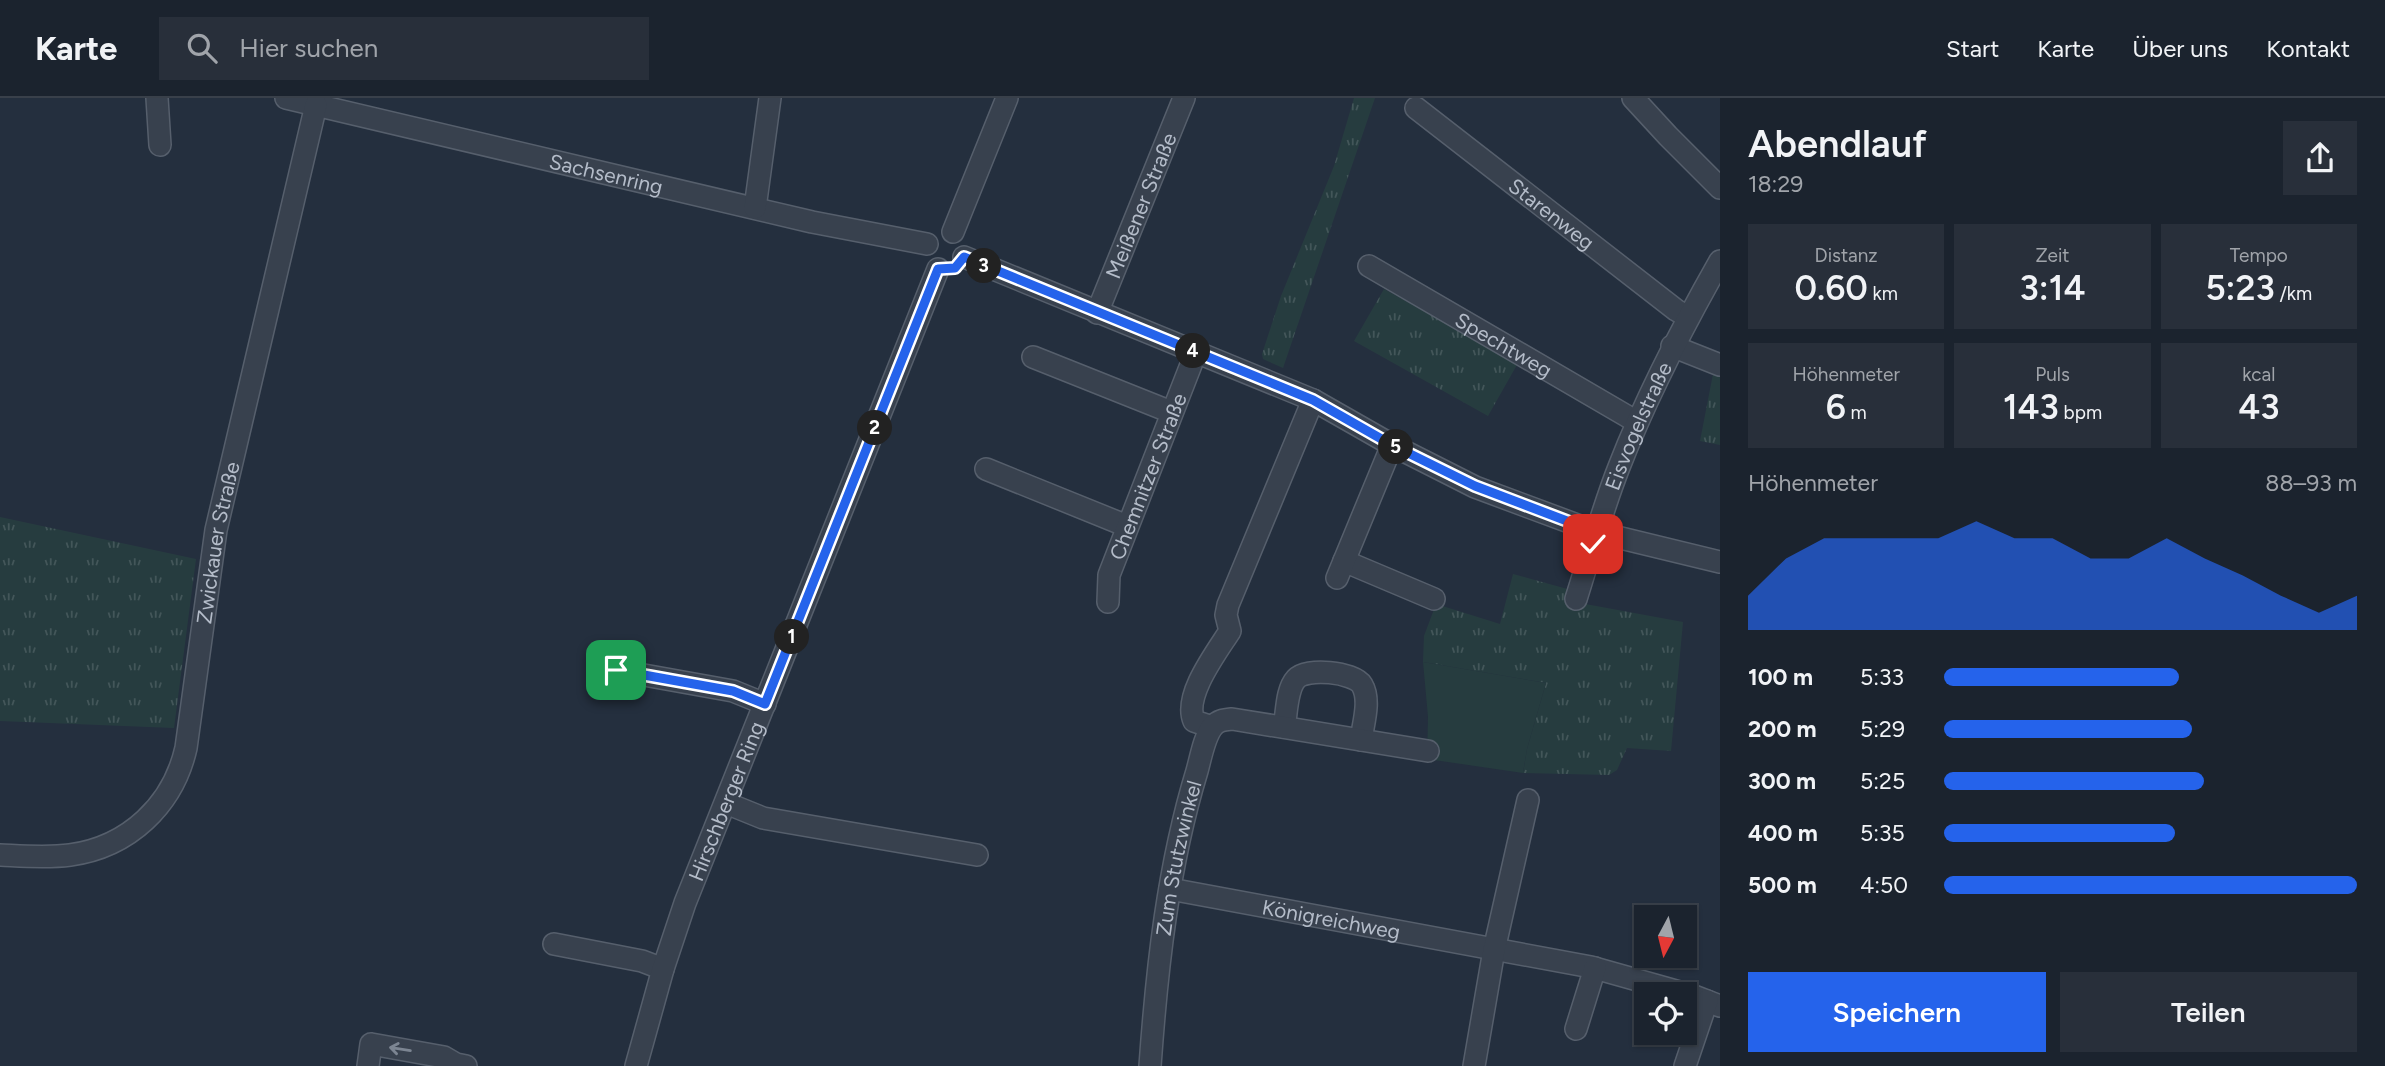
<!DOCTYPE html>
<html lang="de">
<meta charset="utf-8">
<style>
body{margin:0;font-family:Figtree,sans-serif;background:#282f3a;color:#f1f3f6;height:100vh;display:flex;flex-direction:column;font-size:26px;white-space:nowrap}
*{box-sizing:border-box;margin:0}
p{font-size:23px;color:#a0a4aa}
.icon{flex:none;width:38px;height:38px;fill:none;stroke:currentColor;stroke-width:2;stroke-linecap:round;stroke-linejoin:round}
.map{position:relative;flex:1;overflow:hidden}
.panel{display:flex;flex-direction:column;background:#1b232e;width:665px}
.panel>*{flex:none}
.needle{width:46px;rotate:187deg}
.controls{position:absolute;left:1634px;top:807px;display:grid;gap:14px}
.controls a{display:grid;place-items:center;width:63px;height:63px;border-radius:0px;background:#1b232e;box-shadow:0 2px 5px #0004,0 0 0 2px #39404a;font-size:35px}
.pin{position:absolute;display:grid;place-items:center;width:60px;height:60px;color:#fff;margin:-30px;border-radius:14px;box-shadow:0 4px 10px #0006}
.km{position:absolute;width:35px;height:35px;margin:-18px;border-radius:50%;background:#222;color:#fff;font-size:19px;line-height:35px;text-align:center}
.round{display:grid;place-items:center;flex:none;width:74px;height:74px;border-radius:0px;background:#282f3a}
.summary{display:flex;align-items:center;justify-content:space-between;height:119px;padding:0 28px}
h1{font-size:38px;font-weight:600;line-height:52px}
.figures{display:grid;grid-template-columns:repeat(3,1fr);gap:10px;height:119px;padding:7px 28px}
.figures div{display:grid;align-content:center;border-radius:0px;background:#282f3a;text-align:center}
.figures b{font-size:35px;font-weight:600}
.figures small{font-size:19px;font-weight:400}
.figures p{font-size:19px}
.chart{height:196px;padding:14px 28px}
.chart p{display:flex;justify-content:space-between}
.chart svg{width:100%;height:126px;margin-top:7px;fill:#2563eb;opacity:.7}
.button{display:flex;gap:14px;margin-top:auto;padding:14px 28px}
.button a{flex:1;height:80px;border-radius:0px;background:#2563eb;color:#fff;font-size:28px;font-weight:600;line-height:80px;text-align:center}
.button a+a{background:#282f3a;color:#f1f3f6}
ul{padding:0 28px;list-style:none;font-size:23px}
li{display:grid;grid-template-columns:112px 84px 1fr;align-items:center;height:52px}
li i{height:18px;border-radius:9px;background:#2563eb}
header{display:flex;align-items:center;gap:42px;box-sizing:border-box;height:98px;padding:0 35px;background:#1b232e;border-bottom:2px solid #39404a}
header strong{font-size:33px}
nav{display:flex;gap:38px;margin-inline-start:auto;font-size:24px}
.search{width:490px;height:63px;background:#282f3a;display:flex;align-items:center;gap:18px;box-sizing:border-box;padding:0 24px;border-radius:0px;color:#a0a4aa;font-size:26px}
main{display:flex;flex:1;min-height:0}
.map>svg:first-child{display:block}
.grass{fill:url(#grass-tufts)}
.green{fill:#263c3f}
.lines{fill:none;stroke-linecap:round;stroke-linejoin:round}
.minor-casing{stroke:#565f6c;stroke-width:24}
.minor{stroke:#38414e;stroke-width:21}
.oneway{stroke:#7c8592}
.route-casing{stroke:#fff;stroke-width:14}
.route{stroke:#2563eb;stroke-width:9}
.labels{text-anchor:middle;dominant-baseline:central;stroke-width:6;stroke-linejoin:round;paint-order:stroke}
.street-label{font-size:21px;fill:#b4bcc9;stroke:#1d2633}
</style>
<header>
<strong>Karte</strong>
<div class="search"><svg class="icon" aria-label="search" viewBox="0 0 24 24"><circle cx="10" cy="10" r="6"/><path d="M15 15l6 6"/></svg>Hier suchen</div>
<nav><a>Start</a><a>Karte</a><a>Über uns</a><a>Kontakt</a></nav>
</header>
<main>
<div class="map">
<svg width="1720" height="968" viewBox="0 0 1720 968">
<defs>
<pattern id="grass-tufts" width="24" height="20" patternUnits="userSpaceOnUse" patternTransform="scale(1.75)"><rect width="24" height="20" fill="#263c3f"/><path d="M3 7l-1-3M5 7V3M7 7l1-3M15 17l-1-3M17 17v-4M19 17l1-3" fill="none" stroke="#435659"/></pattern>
</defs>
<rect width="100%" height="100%" fill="#242f3e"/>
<!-- grass -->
<path class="grass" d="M1354 0H1375L1283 270 1263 261 1262 256 1281 198 1334 68Z
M1384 191 1518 265 1488 318 1354 243Z
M1713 276 1720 279V347L1700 343Z
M0 419 196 461 174 630 0 623Z
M1513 476 1571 492 1569 503 1683 524 1671 653 1627 650 1617 672 1609 677 1523 675 1527 651 1546 585 1423 564 1424 538 1436 506 1500 526Z"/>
<!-- green -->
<path class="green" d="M1423 564 1546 585 1527 651 1523 675 1427 661 1428 619Z"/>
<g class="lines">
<!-- minor casing -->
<g class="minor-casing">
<g id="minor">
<path d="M157 0 160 47"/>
<path id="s1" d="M286 0 812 124 927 146"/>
<path d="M1633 0 1668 38 1720 90"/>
<path id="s2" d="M1416 10 1676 212 1688 219"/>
<path d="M755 110 770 0"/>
<path d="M953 134 1007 0"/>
<path d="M964 159 1313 302 1392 347 1475 389 1596 434 1720 464"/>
<path id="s3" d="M1369 168 1637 324"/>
<path id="s4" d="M1097 215 1184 0"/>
<path d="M1672 248 1720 267"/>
<path d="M1033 259 1171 314"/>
<path d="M986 371 1127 428"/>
<path d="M1344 463 1434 501"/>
<path d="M1337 480 1392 347"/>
<path id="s5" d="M1576 501C1590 457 1602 412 1619 369 1647 297 1682 230 1720 163"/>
<path id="s6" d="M1108 504 1109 477 1196 254"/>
<path d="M616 572 733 593 765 606"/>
<path d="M1212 629 1194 623C1183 598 1216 555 1230 533L1226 517 1228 507 1313 302"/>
<path d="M1284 629C1287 616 1286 592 1296 581 1306 569 1354 574 1362 587 1371 602 1363 626 1361 642"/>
<path d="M726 705 763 720 977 757"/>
<path id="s7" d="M0 757C23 758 47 760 70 757 129 749 173 707 186 650L216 432 316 7"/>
<path id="s8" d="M1170 791 1591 869 1694 898 1720 908"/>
<path d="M554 846 642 863 663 871"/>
<path d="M1576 931 1595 870"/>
<path d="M368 968 371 946 444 959 456 966 466 968"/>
<path id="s9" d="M636 968 663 871 685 805 938 171"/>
<path id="s10" d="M1150 968C1157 869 1168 768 1197 673 1201 659 1204 639 1213 628 1219 622 1224 622 1232 621L1428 653"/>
<path d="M1474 968 1494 852 1528 702"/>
<path d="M1685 968 1707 903"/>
</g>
</g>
<!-- minor -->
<use href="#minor" class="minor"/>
</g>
<!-- one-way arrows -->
<defs><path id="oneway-shaft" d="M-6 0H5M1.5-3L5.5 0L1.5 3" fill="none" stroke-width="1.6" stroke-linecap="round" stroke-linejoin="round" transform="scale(1.75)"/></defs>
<use class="oneway" href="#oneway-shaft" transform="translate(400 951) rotate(-171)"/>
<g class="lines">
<!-- route casing -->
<g class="route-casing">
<path id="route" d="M616 572 733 593 765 606 938 171 955 170 964 159 1313 302 1392 347 1475 388 1596 434 1593 446"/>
</g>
<!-- route -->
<use href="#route" class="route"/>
</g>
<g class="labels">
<!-- street labels -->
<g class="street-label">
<text stroke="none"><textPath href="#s1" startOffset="329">Sachsenring</textPath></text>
<text stroke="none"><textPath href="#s4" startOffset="116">Meißener Straße</textPath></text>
<text stroke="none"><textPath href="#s2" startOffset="172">Starenweg</textPath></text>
<text stroke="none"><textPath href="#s3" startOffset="156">Spechtweg</textPath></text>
<text stroke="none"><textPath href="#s5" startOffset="184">Eisvogelstraße</textPath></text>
<text stroke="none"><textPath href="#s6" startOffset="133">Chemnitzer Straße</textPath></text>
<text stroke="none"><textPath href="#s7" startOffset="446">Zwickauer Straße</textPath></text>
<text stroke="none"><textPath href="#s9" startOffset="280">Hirschberger Ring</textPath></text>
<text stroke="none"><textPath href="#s10" startOffset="210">Zum Stutzwinkel</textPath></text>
<text stroke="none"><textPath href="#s8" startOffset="164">Königreichweg</textPath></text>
</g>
</g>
</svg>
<div class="controls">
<a><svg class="needle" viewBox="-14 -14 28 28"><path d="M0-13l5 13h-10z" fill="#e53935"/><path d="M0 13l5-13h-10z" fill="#a0a4aa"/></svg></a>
<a><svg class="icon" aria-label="locate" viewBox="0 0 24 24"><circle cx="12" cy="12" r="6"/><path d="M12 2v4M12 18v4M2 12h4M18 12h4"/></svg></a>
</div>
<div class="pin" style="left:616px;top:572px;background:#1e9e55"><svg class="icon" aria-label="arrive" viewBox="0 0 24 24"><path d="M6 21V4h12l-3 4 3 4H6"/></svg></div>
<div class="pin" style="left:1593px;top:446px;background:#d93025"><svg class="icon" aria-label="check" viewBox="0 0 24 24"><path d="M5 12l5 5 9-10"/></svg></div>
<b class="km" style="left:792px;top:539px">1</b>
<b class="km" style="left:875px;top:330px">2</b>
<b class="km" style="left:984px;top:168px">3</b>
<b class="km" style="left:1193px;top:253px">4</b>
<b class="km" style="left:1396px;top:349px">5</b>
</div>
<section class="panel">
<div class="summary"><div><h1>Abendlauf</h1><p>18:29</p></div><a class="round"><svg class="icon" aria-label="share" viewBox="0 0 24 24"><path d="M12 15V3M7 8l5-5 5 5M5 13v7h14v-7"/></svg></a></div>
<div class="figures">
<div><p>Distanz</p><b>0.60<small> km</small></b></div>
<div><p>Zeit</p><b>3:14</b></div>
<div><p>Tempo</p><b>5:23<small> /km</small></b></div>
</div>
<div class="figures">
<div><p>Höhenmeter</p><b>6<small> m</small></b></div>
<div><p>Puls</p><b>143<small> bpm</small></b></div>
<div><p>kcal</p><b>43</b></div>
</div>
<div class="chart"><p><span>Höhenmeter</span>88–93 m</p>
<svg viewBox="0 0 160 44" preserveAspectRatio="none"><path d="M0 44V32L10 19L20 12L30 12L40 12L50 12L60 6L70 12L80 12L90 19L100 19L110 12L120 19L130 25L140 32L150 38L160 32V44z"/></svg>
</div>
<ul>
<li><b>100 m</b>5:33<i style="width:57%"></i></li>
<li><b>200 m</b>5:29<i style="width:60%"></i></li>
<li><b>300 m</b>5:25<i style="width:63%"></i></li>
<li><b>400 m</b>5:35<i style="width:56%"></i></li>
<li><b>500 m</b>4:50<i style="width:100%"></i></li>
</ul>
<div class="button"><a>Speichern</a><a>Teilen</a></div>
</section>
</main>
